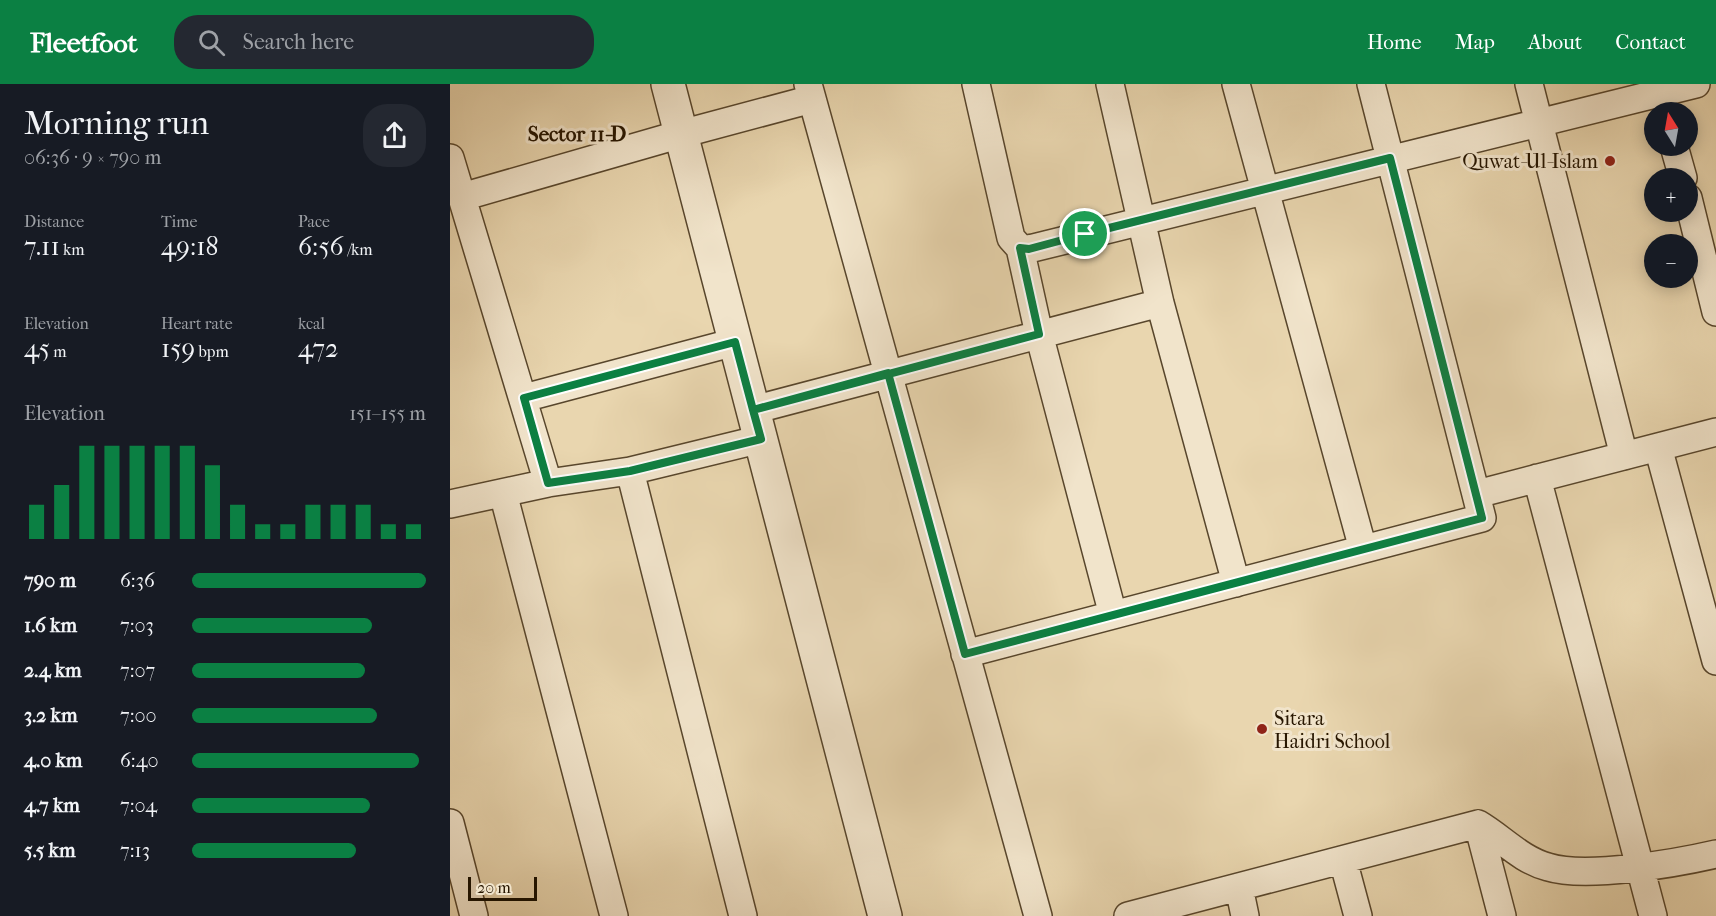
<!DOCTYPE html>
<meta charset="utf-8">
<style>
body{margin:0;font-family:"IM FELL French Canon",serif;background:#242831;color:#f1f3f6;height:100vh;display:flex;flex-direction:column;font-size:22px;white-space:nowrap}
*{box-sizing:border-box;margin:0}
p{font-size:20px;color:#9ea1a6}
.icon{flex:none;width:33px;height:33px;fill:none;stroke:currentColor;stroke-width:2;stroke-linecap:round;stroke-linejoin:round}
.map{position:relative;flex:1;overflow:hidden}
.drawer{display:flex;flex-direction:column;background:#171b24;width:450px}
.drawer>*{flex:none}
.needle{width:39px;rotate:349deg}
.fabs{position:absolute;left:1194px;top:18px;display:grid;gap:12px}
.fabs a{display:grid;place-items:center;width:54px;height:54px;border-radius:50%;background:#171b24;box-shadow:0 3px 15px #0003;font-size:30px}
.scale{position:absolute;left:18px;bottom:15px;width:69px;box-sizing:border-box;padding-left:6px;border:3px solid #271600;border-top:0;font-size:16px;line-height:21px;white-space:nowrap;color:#271600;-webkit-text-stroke:4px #f1e4cb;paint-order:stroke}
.pin{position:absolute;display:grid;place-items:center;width:51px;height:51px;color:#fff;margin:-26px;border:3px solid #fff;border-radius:50%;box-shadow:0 2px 6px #0007}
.round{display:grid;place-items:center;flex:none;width:63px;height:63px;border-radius:24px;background:#242831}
.headline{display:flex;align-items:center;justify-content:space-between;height:102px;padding:0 24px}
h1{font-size:33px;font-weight:600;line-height:45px}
.stats{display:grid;grid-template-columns:repeat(3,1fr);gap:9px;height:102px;padding:6px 24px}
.stats div{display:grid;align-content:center}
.stats b{font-size:26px;font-weight:600}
.stats small{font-size:16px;font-weight:400}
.stats p{font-size:16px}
.chart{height:168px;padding:12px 24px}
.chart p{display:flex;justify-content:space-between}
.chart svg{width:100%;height:108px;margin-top:6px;stroke:#0b8043;stroke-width:6}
ul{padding:0 24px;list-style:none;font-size:20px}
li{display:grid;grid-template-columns:96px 72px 1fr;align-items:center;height:45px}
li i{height:15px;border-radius:8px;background:#0b8043}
header{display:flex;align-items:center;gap:36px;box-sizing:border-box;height:84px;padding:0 30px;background:#0b8043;color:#fff}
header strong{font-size:28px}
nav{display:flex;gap:33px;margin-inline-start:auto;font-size:21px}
.search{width:420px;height:54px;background:#242831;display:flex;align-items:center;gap:15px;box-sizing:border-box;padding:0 21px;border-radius:24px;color:#9ea1a6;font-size:22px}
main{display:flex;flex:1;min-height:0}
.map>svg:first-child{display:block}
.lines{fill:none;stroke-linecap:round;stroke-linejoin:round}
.minor-casing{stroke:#58462c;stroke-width:30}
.tertiary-casing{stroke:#58462c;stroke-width:36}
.minor{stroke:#f1e4cb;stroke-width:27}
.tertiary{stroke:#f1e4cb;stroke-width:33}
.route-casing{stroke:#fff;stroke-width:12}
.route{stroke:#0b8043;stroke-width:8}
.poi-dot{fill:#8f2418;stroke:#f1e4cb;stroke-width:2}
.labels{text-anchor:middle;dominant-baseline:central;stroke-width:6;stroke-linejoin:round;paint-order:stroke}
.poi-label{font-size:20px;fill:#271600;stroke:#f1e4cb;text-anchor:end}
.neighbourhood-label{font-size:21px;font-weight:bold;fill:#271600;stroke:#f1e4cb}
</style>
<header>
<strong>Fleetfoot</strong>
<div class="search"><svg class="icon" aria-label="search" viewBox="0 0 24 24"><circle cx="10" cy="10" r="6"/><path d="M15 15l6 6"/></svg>Search here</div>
<nav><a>Home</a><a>Map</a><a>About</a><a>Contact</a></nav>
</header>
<main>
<section class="drawer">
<div class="headline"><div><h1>Morning run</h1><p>06:36 · 9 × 790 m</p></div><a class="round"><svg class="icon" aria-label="share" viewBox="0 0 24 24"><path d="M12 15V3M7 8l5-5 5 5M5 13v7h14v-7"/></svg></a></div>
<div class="stats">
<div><p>Distance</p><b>7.11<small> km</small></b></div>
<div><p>Time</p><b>49:18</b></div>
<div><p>Pace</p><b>6:56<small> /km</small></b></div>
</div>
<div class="stats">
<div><p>Elevation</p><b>45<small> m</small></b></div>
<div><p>Heart rate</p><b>159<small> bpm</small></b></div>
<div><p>kcal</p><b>472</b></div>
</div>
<div class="chart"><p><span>Elevation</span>151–155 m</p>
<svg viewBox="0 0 160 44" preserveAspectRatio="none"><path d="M5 44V30M15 44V22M25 44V6M35 44V6M45 44V6M55 44V6M65 44V6M75 44V14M85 44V30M95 44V38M105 44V38M115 44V30M125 44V30M135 44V30M145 44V38M155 44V38"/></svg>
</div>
<ul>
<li><b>790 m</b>6:36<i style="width:100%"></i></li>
<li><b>1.6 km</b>7:03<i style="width:77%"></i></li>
<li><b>2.4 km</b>7:07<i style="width:74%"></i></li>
<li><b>3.2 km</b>7:00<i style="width:79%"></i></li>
<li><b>4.0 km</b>6:40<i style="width:97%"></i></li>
<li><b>4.7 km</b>7:04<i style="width:76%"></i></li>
<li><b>5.5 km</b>7:13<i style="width:70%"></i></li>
</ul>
</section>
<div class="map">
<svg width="1266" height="832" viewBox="0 0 1266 832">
<rect width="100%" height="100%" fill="#e9d6af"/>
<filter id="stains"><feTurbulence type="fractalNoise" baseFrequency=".00333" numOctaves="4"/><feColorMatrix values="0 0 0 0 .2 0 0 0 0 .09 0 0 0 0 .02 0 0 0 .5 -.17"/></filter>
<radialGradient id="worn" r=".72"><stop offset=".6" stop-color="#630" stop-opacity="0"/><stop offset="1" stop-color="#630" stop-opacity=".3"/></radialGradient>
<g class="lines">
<!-- minor casing -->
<g class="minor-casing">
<path id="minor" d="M358 0 588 832
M526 0 561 154 570 164 589 250 663 531
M660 0 710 219 786 499
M786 0 913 465
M1079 0 1174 372
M1224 62 1233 94
M0 74 98 399
M12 113 231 50 362 15
M1238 114 1266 228
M570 164 579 165 1246 0
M74 314 285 258
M303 326 710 219
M1208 363 1266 577
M180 387 293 832
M1087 394 1203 832
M53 409 164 832
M1027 410 1266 348
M0 420 98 399 180 387 311 355
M515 570 1032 434 921 0
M0 739 24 832
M1028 740 1052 832
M893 776 908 832
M789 803 795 832
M678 832 1028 740C1052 754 1071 776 1098 783 1136 795 1227 779 1266 770"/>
</g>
<!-- tertiary casing -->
<g class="tertiary-casing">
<path id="tertiary" d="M218 0 435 832"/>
</g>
<!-- minor -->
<use href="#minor" class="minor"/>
<!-- tertiary -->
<use href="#tertiary" class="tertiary"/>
</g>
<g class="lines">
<!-- route casing -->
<g class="route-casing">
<path id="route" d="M635 150 579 165 570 164 589 250 303 326 311 355 180 387 98 399 74 314 285 258 303 326 438 289 515 570 1032 434 940 74 635 150"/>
</g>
<!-- route -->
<use href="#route" class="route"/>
</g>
<!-- markers -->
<g class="poi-dot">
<circle cx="1160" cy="77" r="6"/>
<circle cx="812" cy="645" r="6"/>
</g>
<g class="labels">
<!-- poi labels -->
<g class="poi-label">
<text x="1148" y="77">Quwat-Ul-Islam</text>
<text x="824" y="634" text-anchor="start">Sitara<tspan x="824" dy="23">Haidri School</tspan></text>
</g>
<!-- neighbourhood labels -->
<g class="neighbourhood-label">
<text x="127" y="50">Sector 11-D</text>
</g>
</g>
<rect width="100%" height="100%" filter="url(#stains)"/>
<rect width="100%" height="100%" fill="url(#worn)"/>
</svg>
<div class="fabs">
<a><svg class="needle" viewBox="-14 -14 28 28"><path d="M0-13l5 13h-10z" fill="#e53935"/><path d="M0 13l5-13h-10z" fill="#9ea1a6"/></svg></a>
<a>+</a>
<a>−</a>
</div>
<div class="scale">20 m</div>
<div class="pin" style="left:635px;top:150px;background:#1e9e55"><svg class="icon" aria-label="arrive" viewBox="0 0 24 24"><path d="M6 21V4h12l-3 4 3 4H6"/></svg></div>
</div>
</main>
